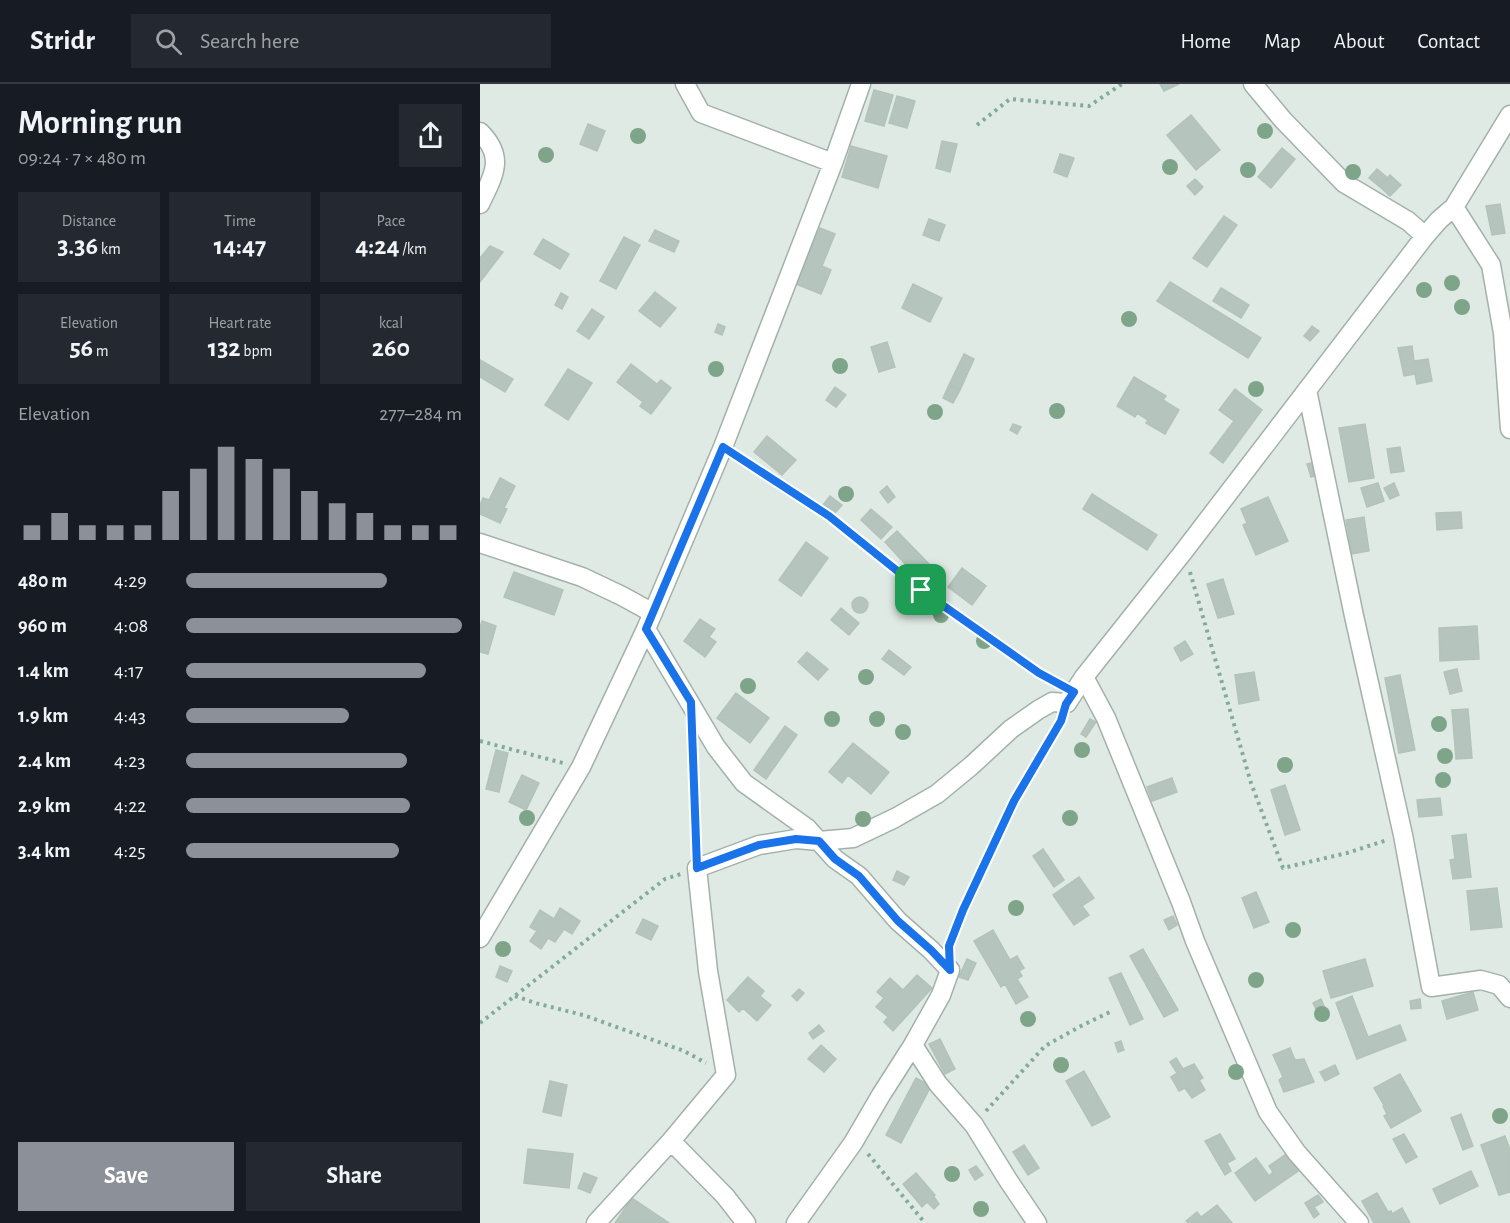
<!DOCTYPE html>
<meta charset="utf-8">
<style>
body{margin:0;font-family:"Alegreya Sans",sans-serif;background:#242831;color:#f1f3f6;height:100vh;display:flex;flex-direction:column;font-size:22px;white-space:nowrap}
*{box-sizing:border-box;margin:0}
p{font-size:20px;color:#9ea1a6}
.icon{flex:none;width:33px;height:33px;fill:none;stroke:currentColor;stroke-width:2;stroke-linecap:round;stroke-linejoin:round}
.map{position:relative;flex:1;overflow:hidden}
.side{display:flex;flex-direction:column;background:#171b24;width:480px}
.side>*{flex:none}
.pin{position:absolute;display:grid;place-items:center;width:51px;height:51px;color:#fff;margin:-26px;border-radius:12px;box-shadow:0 3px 9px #0006}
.round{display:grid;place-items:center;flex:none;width:63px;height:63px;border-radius:0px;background:#242831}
.headline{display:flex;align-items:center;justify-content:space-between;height:102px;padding:0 18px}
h1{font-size:33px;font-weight:700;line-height:45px}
.stats{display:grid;grid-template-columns:repeat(3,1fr);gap:9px;height:102px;padding:6px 18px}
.stats div{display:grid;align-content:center;border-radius:0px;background:#242831;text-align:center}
.stats b{font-size:26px;font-weight:700}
.stats small{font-size:16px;font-weight:400}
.stats p{font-size:16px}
.chart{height:168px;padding:12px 18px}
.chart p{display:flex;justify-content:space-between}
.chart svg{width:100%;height:108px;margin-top:6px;stroke:#8c9099;stroke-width:6}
.action{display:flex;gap:12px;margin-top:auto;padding:12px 18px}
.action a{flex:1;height:69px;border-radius:0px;background:#8c9099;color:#fff;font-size:24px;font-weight:700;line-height:69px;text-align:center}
.action a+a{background:#242831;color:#f1f3f6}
ul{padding:0 18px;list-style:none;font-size:20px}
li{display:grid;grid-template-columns:96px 72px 1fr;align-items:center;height:45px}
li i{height:15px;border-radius:8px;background:#8c9099}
header{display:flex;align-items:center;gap:36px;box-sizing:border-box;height:84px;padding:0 30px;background:#171b24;border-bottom:2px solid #363941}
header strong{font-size:28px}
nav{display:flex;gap:33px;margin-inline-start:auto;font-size:21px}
.search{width:420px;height:54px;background:#242831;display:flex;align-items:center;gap:15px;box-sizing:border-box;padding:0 21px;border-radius:0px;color:#9ea1a6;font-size:22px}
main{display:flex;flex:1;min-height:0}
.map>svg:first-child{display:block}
.building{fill:#b5c4bd;stroke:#b2c3ba;stroke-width:1.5}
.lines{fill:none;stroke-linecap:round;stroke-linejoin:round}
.minor-casing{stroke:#a3b1aa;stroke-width:21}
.path{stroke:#82ac9a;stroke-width:4;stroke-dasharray:3 4.5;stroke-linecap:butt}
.minor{stroke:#fff;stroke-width:18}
.tree{fill:#7ea58a}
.route-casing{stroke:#fff;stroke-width:12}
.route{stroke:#1a73e8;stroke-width:8}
</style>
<header>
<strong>Stridr</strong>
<div class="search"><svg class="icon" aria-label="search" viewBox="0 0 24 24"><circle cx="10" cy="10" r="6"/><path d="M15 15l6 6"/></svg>Search here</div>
<nav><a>Home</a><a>Map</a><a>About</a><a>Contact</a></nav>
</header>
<main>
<section class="side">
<div class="headline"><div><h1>Morning run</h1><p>09:24 · 7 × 480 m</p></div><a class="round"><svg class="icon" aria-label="share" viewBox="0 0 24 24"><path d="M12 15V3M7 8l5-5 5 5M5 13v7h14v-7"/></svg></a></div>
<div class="stats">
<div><p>Distance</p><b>3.36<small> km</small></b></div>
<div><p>Time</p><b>14:47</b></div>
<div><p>Pace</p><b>4:24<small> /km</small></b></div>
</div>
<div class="stats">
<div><p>Elevation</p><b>56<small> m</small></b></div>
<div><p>Heart rate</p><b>132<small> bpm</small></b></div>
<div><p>kcal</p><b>260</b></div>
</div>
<div class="chart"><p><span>Elevation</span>277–284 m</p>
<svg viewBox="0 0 160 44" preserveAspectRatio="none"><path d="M5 44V38M15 44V33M25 44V38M35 44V38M45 44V38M55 44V24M65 44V15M75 44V6M85 44V11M95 44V15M105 44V24M115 44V29M125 44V33M135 44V38M145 44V38M155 44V38"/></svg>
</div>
<ul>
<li><b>480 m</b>4:29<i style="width:73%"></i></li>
<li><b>960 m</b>4:08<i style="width:100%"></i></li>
<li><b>1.4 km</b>4:17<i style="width:87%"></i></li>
<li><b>1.9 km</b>4:43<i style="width:59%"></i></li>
<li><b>2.4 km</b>4:23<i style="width:80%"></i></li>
<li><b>2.9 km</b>4:22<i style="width:81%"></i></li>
<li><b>3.4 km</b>4:25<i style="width:77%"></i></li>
</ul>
<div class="action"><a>Save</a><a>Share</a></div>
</section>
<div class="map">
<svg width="1030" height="1139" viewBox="0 0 1030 1139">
<rect width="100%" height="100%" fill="#e0eae4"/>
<!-- building -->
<path class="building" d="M680 0H699L684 7Z
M394 6 413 11 404 42 385 37Z
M417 12 435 17 427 44 409 39Z
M711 31 740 66 716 86 687 51Z
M108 40 125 47 117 67 100 60Z
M462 57 477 60 470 88 456 84Z
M371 62 407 72 398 104 362 93Z
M802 64 815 75 791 104 778 93Z
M580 70 594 74 587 93 574 88Z
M897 85 908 94 900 103 889 94Z
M910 91 921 101 910 112 900 103Z
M715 95 723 103 715 111 707 102Z
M1020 120 1025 149 1012 151 1006 122Z
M744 132 757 141 727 183 713 174Z
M449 135 465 141 459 157 443 151Z
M340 144 355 150 342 182 351 186 341 210 316 200Z
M175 146 199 157 194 168 169 157Z
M144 153 160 161 136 205 120 197Z
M63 155 89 170 80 185 54 170Z
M10 162 23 168 0 198V174Z
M690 198 781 254 768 274 677 217Z
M433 200 462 214 450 238 422 224Z
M741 204 769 221 761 234 733 217Z
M175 208 196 224 180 243 159 227Z
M81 209 88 213 82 225 75 221Z
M112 225 124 233 109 255 97 247Z
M238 240 245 243 242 251 235 248Z
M832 242 839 247 830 257 824 252Z
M407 258 415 283 399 288 391 263Z
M932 262 934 277 948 275 952 297 937 300 935 290 924 292 918 264Z
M484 270 494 275 480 306 469 301Z
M0 276 33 295 25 308 0 293Z
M151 280 177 300 181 296 191 304 171 330 160 322 163 318 137 298Z
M88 285 112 299 88 336 65 321Z
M654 293 686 312 683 316 699 326 685 350 666 339 668 336 657 329 655 333 637 322Z
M469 301 480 306 473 319 463 314Z
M355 303 366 311 356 323 346 316Z
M755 305 782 326 743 379 730 369 754 337 739 326Z
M533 340 541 343 537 350 530 346Z
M885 340 894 394 869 398 859 344Z
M287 352 316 376 302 391 274 368Z
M920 363 924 387 911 389 907 365Z
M836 378 840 390 831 393 827 380Z
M20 394 35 402 24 424 27 425 20 439 0 430V421L3 414 9 416Z
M898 399 904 417 887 423 881 404Z
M914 399 919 411 910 415 904 404Z
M407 402 415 413 408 419 400 408Z
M612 410 677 451 667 466 603 425Z
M350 412 362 421 354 430 343 421Z
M788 413 808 457 776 471 763 441 767 439 761 425Z
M391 425 412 443 401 455 381 436Z
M981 428 982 444 957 446 956 429Z
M884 433 889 467 872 470 866 436Z
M417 447 449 480 436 492 405 458Z
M326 458 348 474 321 512 299 496Z
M482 484 506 502 492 521 468 503Z
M34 488 83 506 74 531 24 513Z
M743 495 754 530 738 534 727 500Z
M372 521a8 8 0 1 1 16 0a8 8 0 1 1-16 0Z
M361 524 379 539 369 551 351 536Z
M220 535 235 545 229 553 236 558 225 573 204 557Z
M2 537 16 542 8 570 0 568V543Z
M997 542 999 575 960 577 959 544Z
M705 557 713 570 701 577 694 564Z
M409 566 431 583 424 591 402 575Z
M327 568 348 585 338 596 318 578Z
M977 585 982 607 970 610 964 588Z
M774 588 779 616 759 620 755 591Z
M920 591 935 666 919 669 905 594Z
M256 609 289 634 270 659 237 634Z
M988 625 992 674 976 675 972 626Z
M610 635 616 638 606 653 601 650Z
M305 642 317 651 286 695 274 686Z
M373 659 409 688 391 710 368 691 362 699 349 688Z
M16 666 28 669 19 708 6 705Z
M42 691 59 699 46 726 29 718Z
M692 694 697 708 672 717 667 703Z
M805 701 820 746 805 751 791 706Z
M960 714 962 731 939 733 937 716Z
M986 750 991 793 973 795 970 776 975 775 972 752Z
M563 765 584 796 574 803 553 772Z
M417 787 429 793 424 801 413 796Z
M599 793 614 814 602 822 609 831 594 841 573 811Z
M1017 804 1022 843 991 846 987 807Z
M776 808 789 838 774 844 762 814Z
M80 824 100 837 92 850 84 845 75 858 68 854 61 865 50 857 57 847 50 843 60 826 74 835Z
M693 832 697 841 689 846 684 836Z
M163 835 178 842 171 856 156 849Z
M513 846 530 876 537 872 544 884 539 887 542 892 537 895 548 913 536 920 525 900 521 903 494 857Z
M663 865 698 926 684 933 650 872Z
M487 875 496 879 488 896 479 893Z
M885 875 893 902 851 914 843 887Z
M20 882 32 887 27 898 16 893Z
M641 889 663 935 650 941 629 894Z
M437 891 452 904 413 947 404 938 408 933 396 923 404 914 397 908 410 894 423 906Z
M268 893 284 907 280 912 291 921 277 937 263 924 259 928 247 916Z
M319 905 324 909 317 917 312 912Z
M993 908 998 926 967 935 962 917Z
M872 912 888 953 920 941 926 956 877 975 856 919Z
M841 915 844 922 836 925 833 919Z
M940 915 941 924 931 925 930 917Z
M339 941 344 947 333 955 329 949Z
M460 955 475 985 465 990 449 960Z
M641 957 644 966 638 968 635 959Z
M341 961 356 975 344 988 328 975Z
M810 964 815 976 824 975 834 998 804 1008 799 996 803 993 793 971Z
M696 974 703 985 714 980 723 994 719 996 725 1006 712 1014 705 1004 699 1007 691 993 697 989 690 978Z
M855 981 859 990 845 997 840 988Z
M604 987 630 1033 612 1042 586 997Z
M920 990 941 1027 911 1044 904 1032 907 1030 903 1022 904 1021 894 1004Z
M436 994 451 1002 421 1059 406 1051Z
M70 997 87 1001 81 1032 63 1028Z
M981 1030 993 1062 983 1066 971 1034Z
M740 1050 755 1075 747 1079 751 1087 745 1091 725 1057Z
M924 1050 937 1073 926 1079 913 1055Z
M1025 1052 1030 1066V1108L1019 1111 1001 1061Z
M544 1061 559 1084 548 1091 533 1068Z
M48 1065 93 1070 89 1104 44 1099Z
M806 1070 818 1087 775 1117 755 1089 776 1074 789 1092 793 1088 789 1082Z
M496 1082 503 1091 495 1096 489 1086Z
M991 1087 998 1102 960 1120 953 1105Z
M104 1089 117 1094 110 1109 98 1104Z
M436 1089 455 1111 454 1113 459 1120 454 1125 447 1118 442 1123 423 1100Z
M897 1109 908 1128 911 1127 912 1130 922 1124 930 1139H894L882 1117Z
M838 1111 843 1118 834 1123 839 1130 834 1134 825 1119Z
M152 1114 189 1139H135Z
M737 1121 752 1139H708L706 1137 717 1128 721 1133Z"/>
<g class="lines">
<!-- minor casing -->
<g class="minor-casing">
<path id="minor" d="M205 0 221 29 353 79
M773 0 803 36 864 99 928 137 945 152
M0 48C26 74 13 92 0 120
M974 123 1011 181 1023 249 1030 345
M827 306 874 532 923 751 951 903 1001 896 1019 901 1030 914
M0 459 102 493 142 512 173 529
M166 545 236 663 264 699 327 744 355 775 379 792 418 837 451 866 470 886 461 911 433 961 401 1011 373 1059 316 1139
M604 593 626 634 701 818 715 857 788 1028 817 1069 879 1139
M0 854 101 683 166 545 243 363 353 79 381 0
M433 961 458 1000 494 1041 528 1096 557 1139
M191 1057 245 1112 266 1139
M116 1139 191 1057 246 991 228 887 217 784 279 761 316 755 339 757 373 754 415 734 457 710 491 682 531 645 558 626 572 618 587 619 604 593 704 467 945 152 959 136 974 123 1030 31"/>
</g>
<!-- path -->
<path class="path" d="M497 41 530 15 609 22 642 0
M258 373 349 432 441 505 559 589 578 599
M710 488 771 699 803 784 867 769 907 756
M0 657 83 679
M212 660 216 766
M470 858 483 826 534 717 580 637
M35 912 55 919 103 931 204 967 226 979
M0 939 185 795 201 790
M506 1027 565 962 601 942 630 928
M388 1070 445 1139"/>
<!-- minor -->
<use href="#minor" class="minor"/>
</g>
<!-- trees -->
<g class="tree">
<circle cx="785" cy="47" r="8"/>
<circle cx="158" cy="52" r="8"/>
<circle cx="66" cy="71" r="8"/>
<circle cx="690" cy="83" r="8"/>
<circle cx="768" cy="86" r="8"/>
<circle cx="873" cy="88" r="8"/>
<circle cx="972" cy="199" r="8"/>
<circle cx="944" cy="206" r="8"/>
<circle cx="982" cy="223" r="8"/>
<circle cx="649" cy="235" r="8"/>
<circle cx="360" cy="282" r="8"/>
<circle cx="236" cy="285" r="8"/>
<circle cx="776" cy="305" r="8"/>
<circle cx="577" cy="327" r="8"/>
<circle cx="455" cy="328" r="8"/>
<circle cx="366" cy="410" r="8"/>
<circle cx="442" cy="518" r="8"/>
<circle cx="461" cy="531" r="8"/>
<circle cx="504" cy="557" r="8"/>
<circle cx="386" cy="593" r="8"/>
<circle cx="268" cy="602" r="8"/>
<circle cx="352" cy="635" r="8"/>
<circle cx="397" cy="635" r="8"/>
<circle cx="959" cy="640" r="8"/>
<circle cx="423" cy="648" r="8"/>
<circle cx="602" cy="666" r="8"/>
<circle cx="965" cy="672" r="8"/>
<circle cx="805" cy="681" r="8"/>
<circle cx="963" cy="696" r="8"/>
<circle cx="47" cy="734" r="8"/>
<circle cx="590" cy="734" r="8"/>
<circle cx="383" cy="735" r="8"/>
<circle cx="536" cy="824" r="8"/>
<circle cx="813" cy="846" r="8"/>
<circle cx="23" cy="865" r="8"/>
<circle cx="776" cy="896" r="8"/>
<circle cx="842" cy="930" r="8"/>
<circle cx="548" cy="935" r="8"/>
<circle cx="581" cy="981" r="8"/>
<circle cx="756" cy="988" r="8"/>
<circle cx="1020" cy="1032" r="8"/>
<circle cx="472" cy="1090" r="8"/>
<circle cx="501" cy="1125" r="8"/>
</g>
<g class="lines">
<!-- route casing -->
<g class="route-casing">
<path id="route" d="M243 363 349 432 441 506 559 589 594 608 586 620 581 637 534 717 483 826 469 862 470 886 451 866 418 837 379 792 355 775 339 757 316 755 279 761 217 784 211 618 166 545Z"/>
</g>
<!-- route -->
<use href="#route" class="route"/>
</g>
</svg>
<div class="pin" style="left:441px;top:506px;background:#1e9e55"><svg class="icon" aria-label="arrive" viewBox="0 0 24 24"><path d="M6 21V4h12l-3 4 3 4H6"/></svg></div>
</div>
</main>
